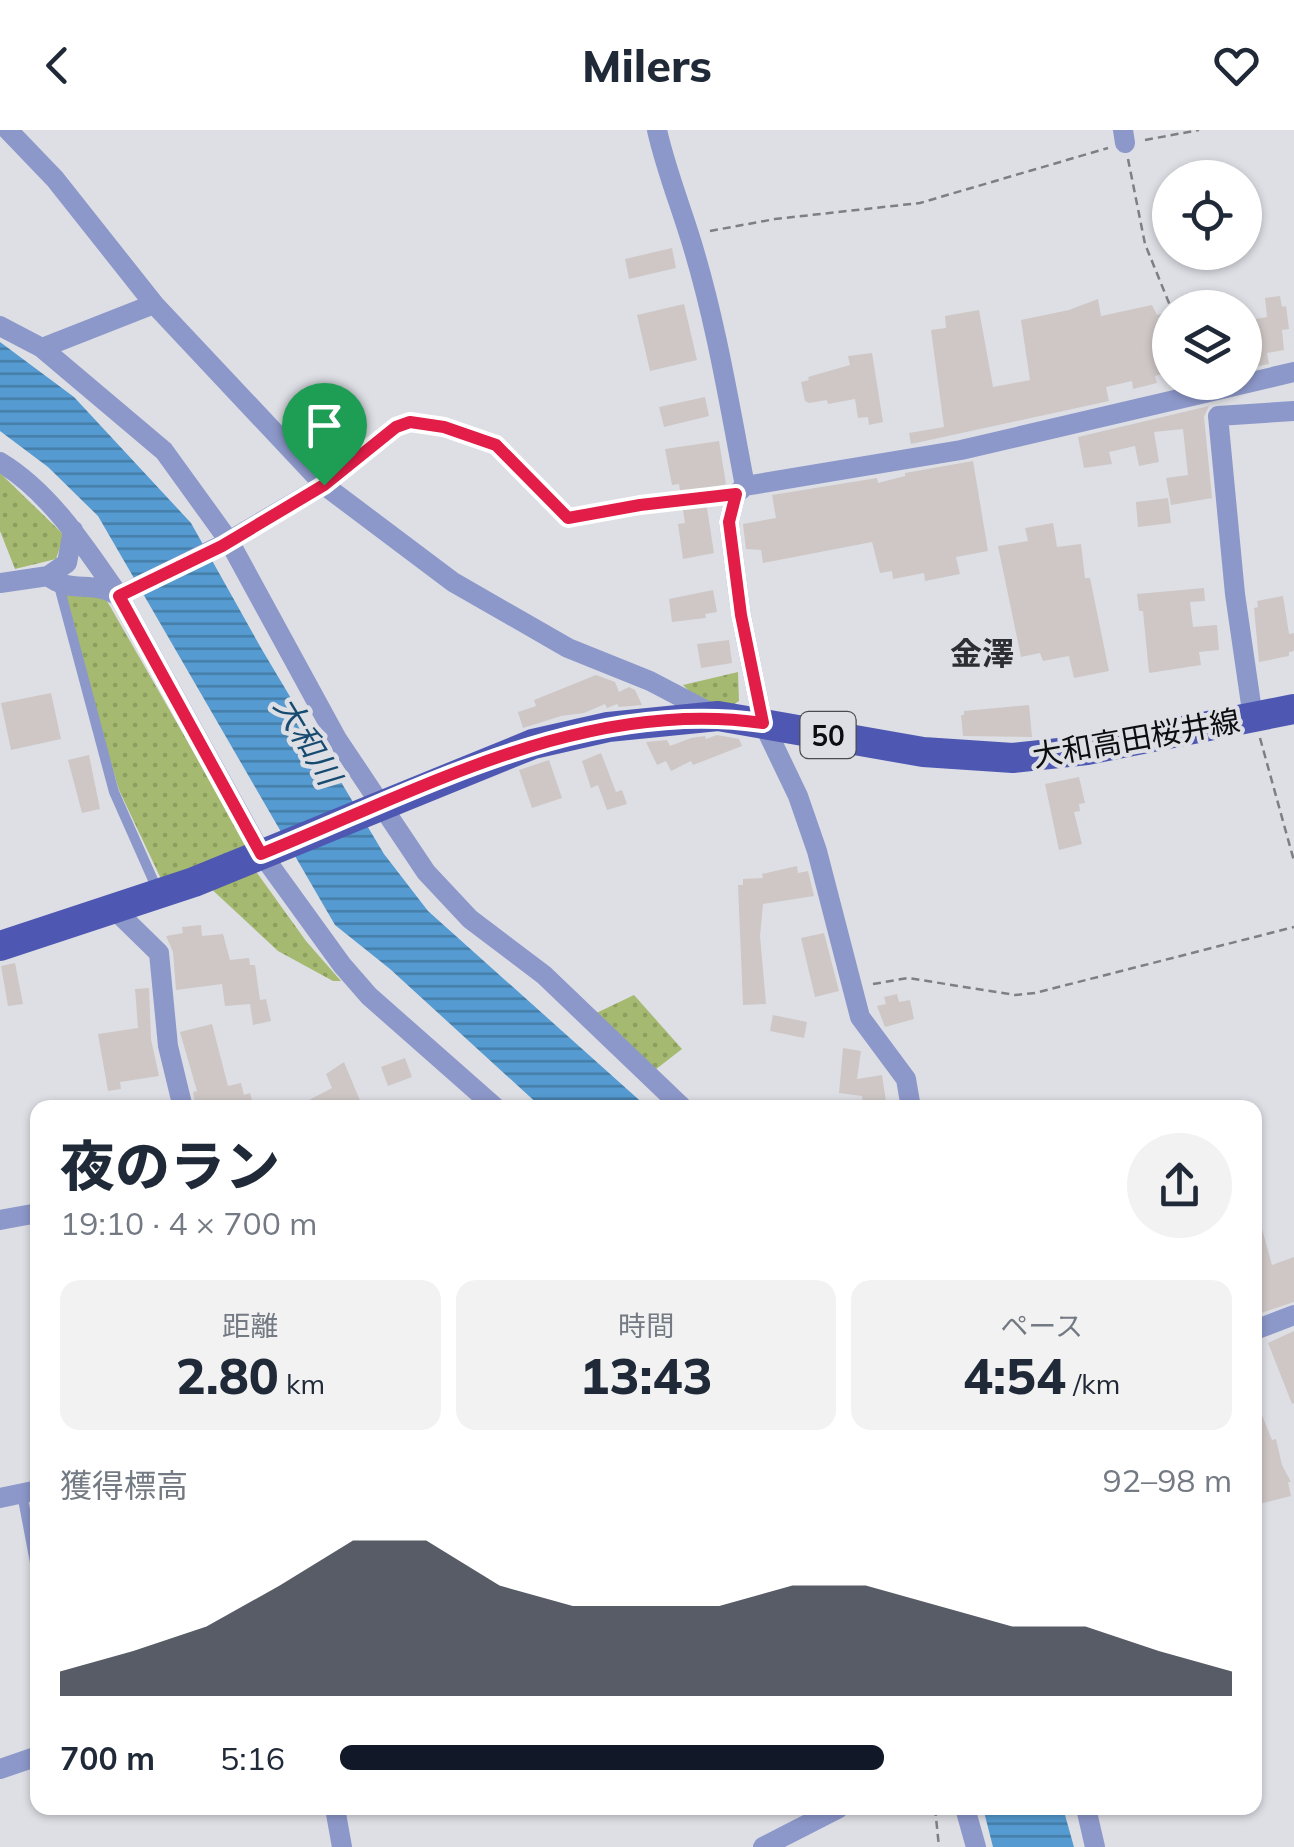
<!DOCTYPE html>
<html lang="ja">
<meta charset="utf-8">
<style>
body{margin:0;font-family:Mulish,"Noto Sans JP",sans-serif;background:#f2f2f3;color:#1f2937;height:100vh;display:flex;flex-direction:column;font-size:38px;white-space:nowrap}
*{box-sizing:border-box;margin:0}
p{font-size:32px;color:#747a83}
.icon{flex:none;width:55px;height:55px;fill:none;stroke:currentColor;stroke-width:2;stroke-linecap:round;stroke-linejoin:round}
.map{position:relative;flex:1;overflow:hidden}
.panel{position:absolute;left:30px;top:970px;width:1232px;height:715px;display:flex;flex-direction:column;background:#fff;border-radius:20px;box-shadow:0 2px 8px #0004}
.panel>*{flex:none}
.fabs{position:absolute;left:1152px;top:30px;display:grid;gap:20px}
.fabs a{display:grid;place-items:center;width:110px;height:110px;border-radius:50%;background:#fff;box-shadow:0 2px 8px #0004;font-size:50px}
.pin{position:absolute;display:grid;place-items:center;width:85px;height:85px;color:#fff;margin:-102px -42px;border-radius:50% 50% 50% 0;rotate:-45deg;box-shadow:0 0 10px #0007}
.pin .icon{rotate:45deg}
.round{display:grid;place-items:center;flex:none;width:105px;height:105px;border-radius:52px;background:#f2f2f3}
.headline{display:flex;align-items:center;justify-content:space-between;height:170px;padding:0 30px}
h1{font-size:55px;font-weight:800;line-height:75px}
.metrics{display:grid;grid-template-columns:repeat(3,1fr);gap:15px;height:170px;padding:10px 30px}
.metrics div{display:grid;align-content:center;border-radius:20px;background:#f2f2f3;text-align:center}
.metrics b{font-size:50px;font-weight:800}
.metrics small{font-size:28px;font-weight:400}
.metrics p{font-size:28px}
.chart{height:280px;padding:20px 30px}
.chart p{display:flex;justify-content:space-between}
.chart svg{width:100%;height:180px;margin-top:10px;fill:#111827;opacity:.7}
ul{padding:0 30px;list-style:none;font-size:32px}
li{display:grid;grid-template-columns:160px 120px 1fr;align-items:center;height:75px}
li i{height:25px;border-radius:12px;background:#111827}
header{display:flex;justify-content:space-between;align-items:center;height:130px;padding:0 30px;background:#fff;font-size:45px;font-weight:800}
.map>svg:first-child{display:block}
.park{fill:url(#park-dots)}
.water{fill:url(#water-rules)}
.building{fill:#cec7c5}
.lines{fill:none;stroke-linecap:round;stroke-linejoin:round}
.path{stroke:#7e7f83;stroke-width:2.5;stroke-dasharray:8 5;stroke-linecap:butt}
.service{stroke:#8d98ca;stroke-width:10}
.minor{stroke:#8d98ca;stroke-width:20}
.primary{stroke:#4e58b2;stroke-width:30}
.route-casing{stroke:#fff;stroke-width:20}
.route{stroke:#e11d48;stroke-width:12}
.labels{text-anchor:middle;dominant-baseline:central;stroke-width:9;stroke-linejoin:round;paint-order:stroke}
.shield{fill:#dddfe5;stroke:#4b4c4f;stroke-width:2.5}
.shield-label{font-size:28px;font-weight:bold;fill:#0c0d0f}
.street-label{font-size:30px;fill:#0c0d0f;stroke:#dddfe5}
.neighbourhood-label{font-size:32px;font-weight:bold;fill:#2c2e32;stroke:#dddfe5}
.water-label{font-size:32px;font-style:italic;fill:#174b70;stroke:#dddfe5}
</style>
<header><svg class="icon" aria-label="back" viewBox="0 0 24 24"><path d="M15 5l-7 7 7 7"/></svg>Milers<svg class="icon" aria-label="heart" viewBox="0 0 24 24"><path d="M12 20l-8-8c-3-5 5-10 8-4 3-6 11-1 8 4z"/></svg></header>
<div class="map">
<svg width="1294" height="1717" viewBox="0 0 1294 1717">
<defs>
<pattern id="park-dots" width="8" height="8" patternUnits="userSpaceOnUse" patternTransform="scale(2.5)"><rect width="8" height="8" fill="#a5ba70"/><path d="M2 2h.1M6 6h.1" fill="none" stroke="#8d9f60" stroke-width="1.8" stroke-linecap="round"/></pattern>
<pattern id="water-rules" width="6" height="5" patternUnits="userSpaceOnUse" patternTransform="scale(2.5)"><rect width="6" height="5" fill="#559bd1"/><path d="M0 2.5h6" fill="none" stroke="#457da8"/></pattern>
</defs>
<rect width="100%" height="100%" fill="#dddfe5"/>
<!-- park -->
<path class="park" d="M0 343 64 405 56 429 15 439 0 401Z
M62 464H103L247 715 162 751 119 660Z
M738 542 739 571 728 578 696 568 683 555Z
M252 736 306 811 341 851H333L278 821 206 754Z
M634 865 682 919 651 943 590 886Z"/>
<!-- water -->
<path class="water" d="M0 212 74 267 191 393 261 518 384 724 428 781 647 977H541L390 839 335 795 98 386 48 337 0 301Z
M983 1678H1063L1074 1717H993Z"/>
<!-- building -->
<path class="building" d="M672 118 676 138 629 149 625 129Z
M1280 166 1282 177 1286 176 1289 199 1282 200 1284 220 1267 223 1269 234 1245 239V191L1267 187 1265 168Z
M1098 169 1101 186 1152 175 1157 185 1170 181V242L1155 246 1157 253 1133 259 1132 251 1106 257 1109 271 911 314 909 303 944 297 931 200 946 198 945 186 979 180 993 257 1030 250 1021 190 1069 180Z
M684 174 697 230 650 241 637 185Z
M872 223 883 292 869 295 868 287 858 288 855 269 828 274 827 270 809 273 805 271 801 252 809 250 808 247 850 235 848 226Z
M705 267 709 286 664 297 659 277Z
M1209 276 1204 287 1212 368 1171 375 1166 348 1188 345 1183 299 1154 302 1159 332 1139 336 1135 316 1109 322 1112 334 1084 338 1078 307Z
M719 311 726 354 704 359 714 423 683 429 678 394 685 393 679 354 672 355 665 319Z
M973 331 988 421 956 427 960 444 925 451 924 443 893 449 892 441 880 443 872 412 763 433 761 420 746 419 743 394 776 388 772 365 877 348 878 353 905 346V343Z
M1168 368 1171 393 1138 397 1136 372Z
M1053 393 1057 417 1081 414 1085 448H1090L1109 541 1074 548 1069 526 1043 531 1040 523 1021 527 998 416 1028 411 1025 398Z
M1204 458 1205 471 1190 472 1193 497 1217 495 1219 520 1199 522 1201 535 1149 543 1143 481H1139L1137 464Z
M713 460 717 482 705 484 706 488 672 492 669 469Z
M1283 466 1289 504 1294 503V521L1289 522V526L1259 532 1254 478 1258 477 1257 471Z
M729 510 732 533 701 538 697 514Z
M596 545 615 552 619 562 629 557 635 560 642 575 619 577 617 574 607 578 605 574 584 583 561 586 523 598 518 582 536 576 534 570Z
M51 563 61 609 11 620 1 573Z
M1029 575 1032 607 963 606 961 585H964V581Z
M717 605 739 609 742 616 693 635 691 631 671 641 666 631 657 635 646 612 667 610 670 616 691 608 705 606 706 609Z
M601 623 616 662 622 660 627 674 607 680 598 655 591 658 582 631Z
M89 625 100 679 82 683 68 630Z
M549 630 562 668 532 678 519 640Z
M1079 647 1085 673 1079 674 1080 681 1074 682 1082 714 1059 720 1045 654Z
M797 736 798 743 808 741 814 766 763 774 760 806 766 874 743 875 738 755H743V749L763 748 762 744Z
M201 795 202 806 223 804 230 830 249 828 250 835H255L260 870 266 869 271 891 253 895 250 874 225 876 222 854 176 860 173 822 166 806 183 803 182 797Z
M824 803 839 861 815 867 801 808Z
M15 833 23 874 8 876 1 836Z
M149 858 151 909 159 946 120 952 121 959 108 961 98 904 138 898 135 859Z
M897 864 899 872 910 870 914 889 885 897 877 876 886 874 884 867Z
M773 885 807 892 804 908 770 901Z
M212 894 228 956 241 953 244 965 250 963 254 978H196L193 962 197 961 180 902Z
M843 918 861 921 857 949 882 945 887 978H864L862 966 839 963Z
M405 928 412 947 388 956 381 937Z
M344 932 363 978H294L332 958 326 944Z
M1259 1088 1272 1135 1294 1127V1172L1255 1185V1089Z
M1294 1201V1273L1292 1274 1268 1213Z
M1255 1268 1272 1310 1276 1309 1282 1335 1291 1352H1288L1291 1366 1255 1375Z"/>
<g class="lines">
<!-- path -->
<path class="path" d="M1145 10 1199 0
M1128 29 1145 114 1171 178
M710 101 775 89 920 73 1108 18
M341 342 396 297 410 292 445 297 495 315 568 388 639 375 715 367
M1260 608 1294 731
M873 854 908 848 1015 865 1035 863 1294 797
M935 1678 939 1717"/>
<!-- service -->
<path class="service" d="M59 456 114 662 157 759
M22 1364 38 1448"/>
<!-- minor -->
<path class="minor" d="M8 0 55 49 154 174 324 355 453 452 568 518 650 551 717 586
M657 0C665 36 678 69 689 104 715 186 729 272 745 356
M1123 0 1125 13
M0 196 42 218 164 321 229 411 337 609 426 742 470 789 544 845 683 978
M42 218 154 174
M0 332C50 362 86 418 119 466L261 723 342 835 369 866 496 978
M48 446 67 433 73 400
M0 453 48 446C69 464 93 450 117 465
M119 466 222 415 324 355
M1253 588 1235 464 1218 286 1294 281
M115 780 159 823 168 916 183 978
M911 978 906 949 860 887 817 721 798 666 763 593 741 485 729 392 736 364 745 356 961 320 1294 242
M0 1090 38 1083
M1255 1200 1294 1185
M0 1368 38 1360
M0 1639 38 1626
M335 1678 342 1717
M965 1678 976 1717
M1086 1678 1095 1717
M763 1717 839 1678"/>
<!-- primary -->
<path class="primary" d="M0 816 194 752 533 614 608 597 718 586 923 622 1013 628 1087 620 1294 579"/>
</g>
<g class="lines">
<!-- route casing -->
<g class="route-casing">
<path id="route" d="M410 292 444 297 496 315 568 388 640 375 736 364 729 392 741 485 763 593C586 567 420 660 261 724L119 466 222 416 324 355 396 297Z"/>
</g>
<!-- route -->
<use href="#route" class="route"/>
</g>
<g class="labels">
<!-- shield labels -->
<rect class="shield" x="800.5" y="582" width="55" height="46" rx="8"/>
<g class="shield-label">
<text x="828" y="605">50</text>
</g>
<!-- street labels -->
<g class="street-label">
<text transform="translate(1136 608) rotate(-10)">大和高田桜井線</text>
</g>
<!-- neighbourhood labels -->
<g class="neighbourhood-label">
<text x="982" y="523">金澤</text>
</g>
<!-- water labels -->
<g class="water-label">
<text transform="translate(308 610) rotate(59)">大和川</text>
</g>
</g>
</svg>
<div class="fabs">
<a><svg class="icon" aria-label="locate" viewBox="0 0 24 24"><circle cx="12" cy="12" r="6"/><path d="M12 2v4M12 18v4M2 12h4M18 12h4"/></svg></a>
<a><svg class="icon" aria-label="layers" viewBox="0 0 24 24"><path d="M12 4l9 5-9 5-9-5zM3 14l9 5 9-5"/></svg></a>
</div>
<div class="pin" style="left:324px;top:355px;background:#1e9e55"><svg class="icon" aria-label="arrive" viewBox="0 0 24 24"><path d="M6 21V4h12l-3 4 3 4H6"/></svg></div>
<section class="panel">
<div class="headline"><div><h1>夜のラン</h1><p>19:10 · 4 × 700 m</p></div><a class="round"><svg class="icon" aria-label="share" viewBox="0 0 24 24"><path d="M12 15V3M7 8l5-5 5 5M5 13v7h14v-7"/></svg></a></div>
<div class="metrics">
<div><p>距離</p><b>2.80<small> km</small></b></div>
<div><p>時間</p><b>13:43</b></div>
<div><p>ペース</p><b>4:54<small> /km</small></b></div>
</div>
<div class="chart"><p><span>獲得標高</span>92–98 m</p>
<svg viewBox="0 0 160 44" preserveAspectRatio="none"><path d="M0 44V38L10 33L20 27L30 17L40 6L50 6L60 17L70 22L80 22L90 22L100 17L110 17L120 22L130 27L140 27L150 33L160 38V44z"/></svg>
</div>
<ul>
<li><b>700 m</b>5:16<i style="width:61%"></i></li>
</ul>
</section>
</div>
